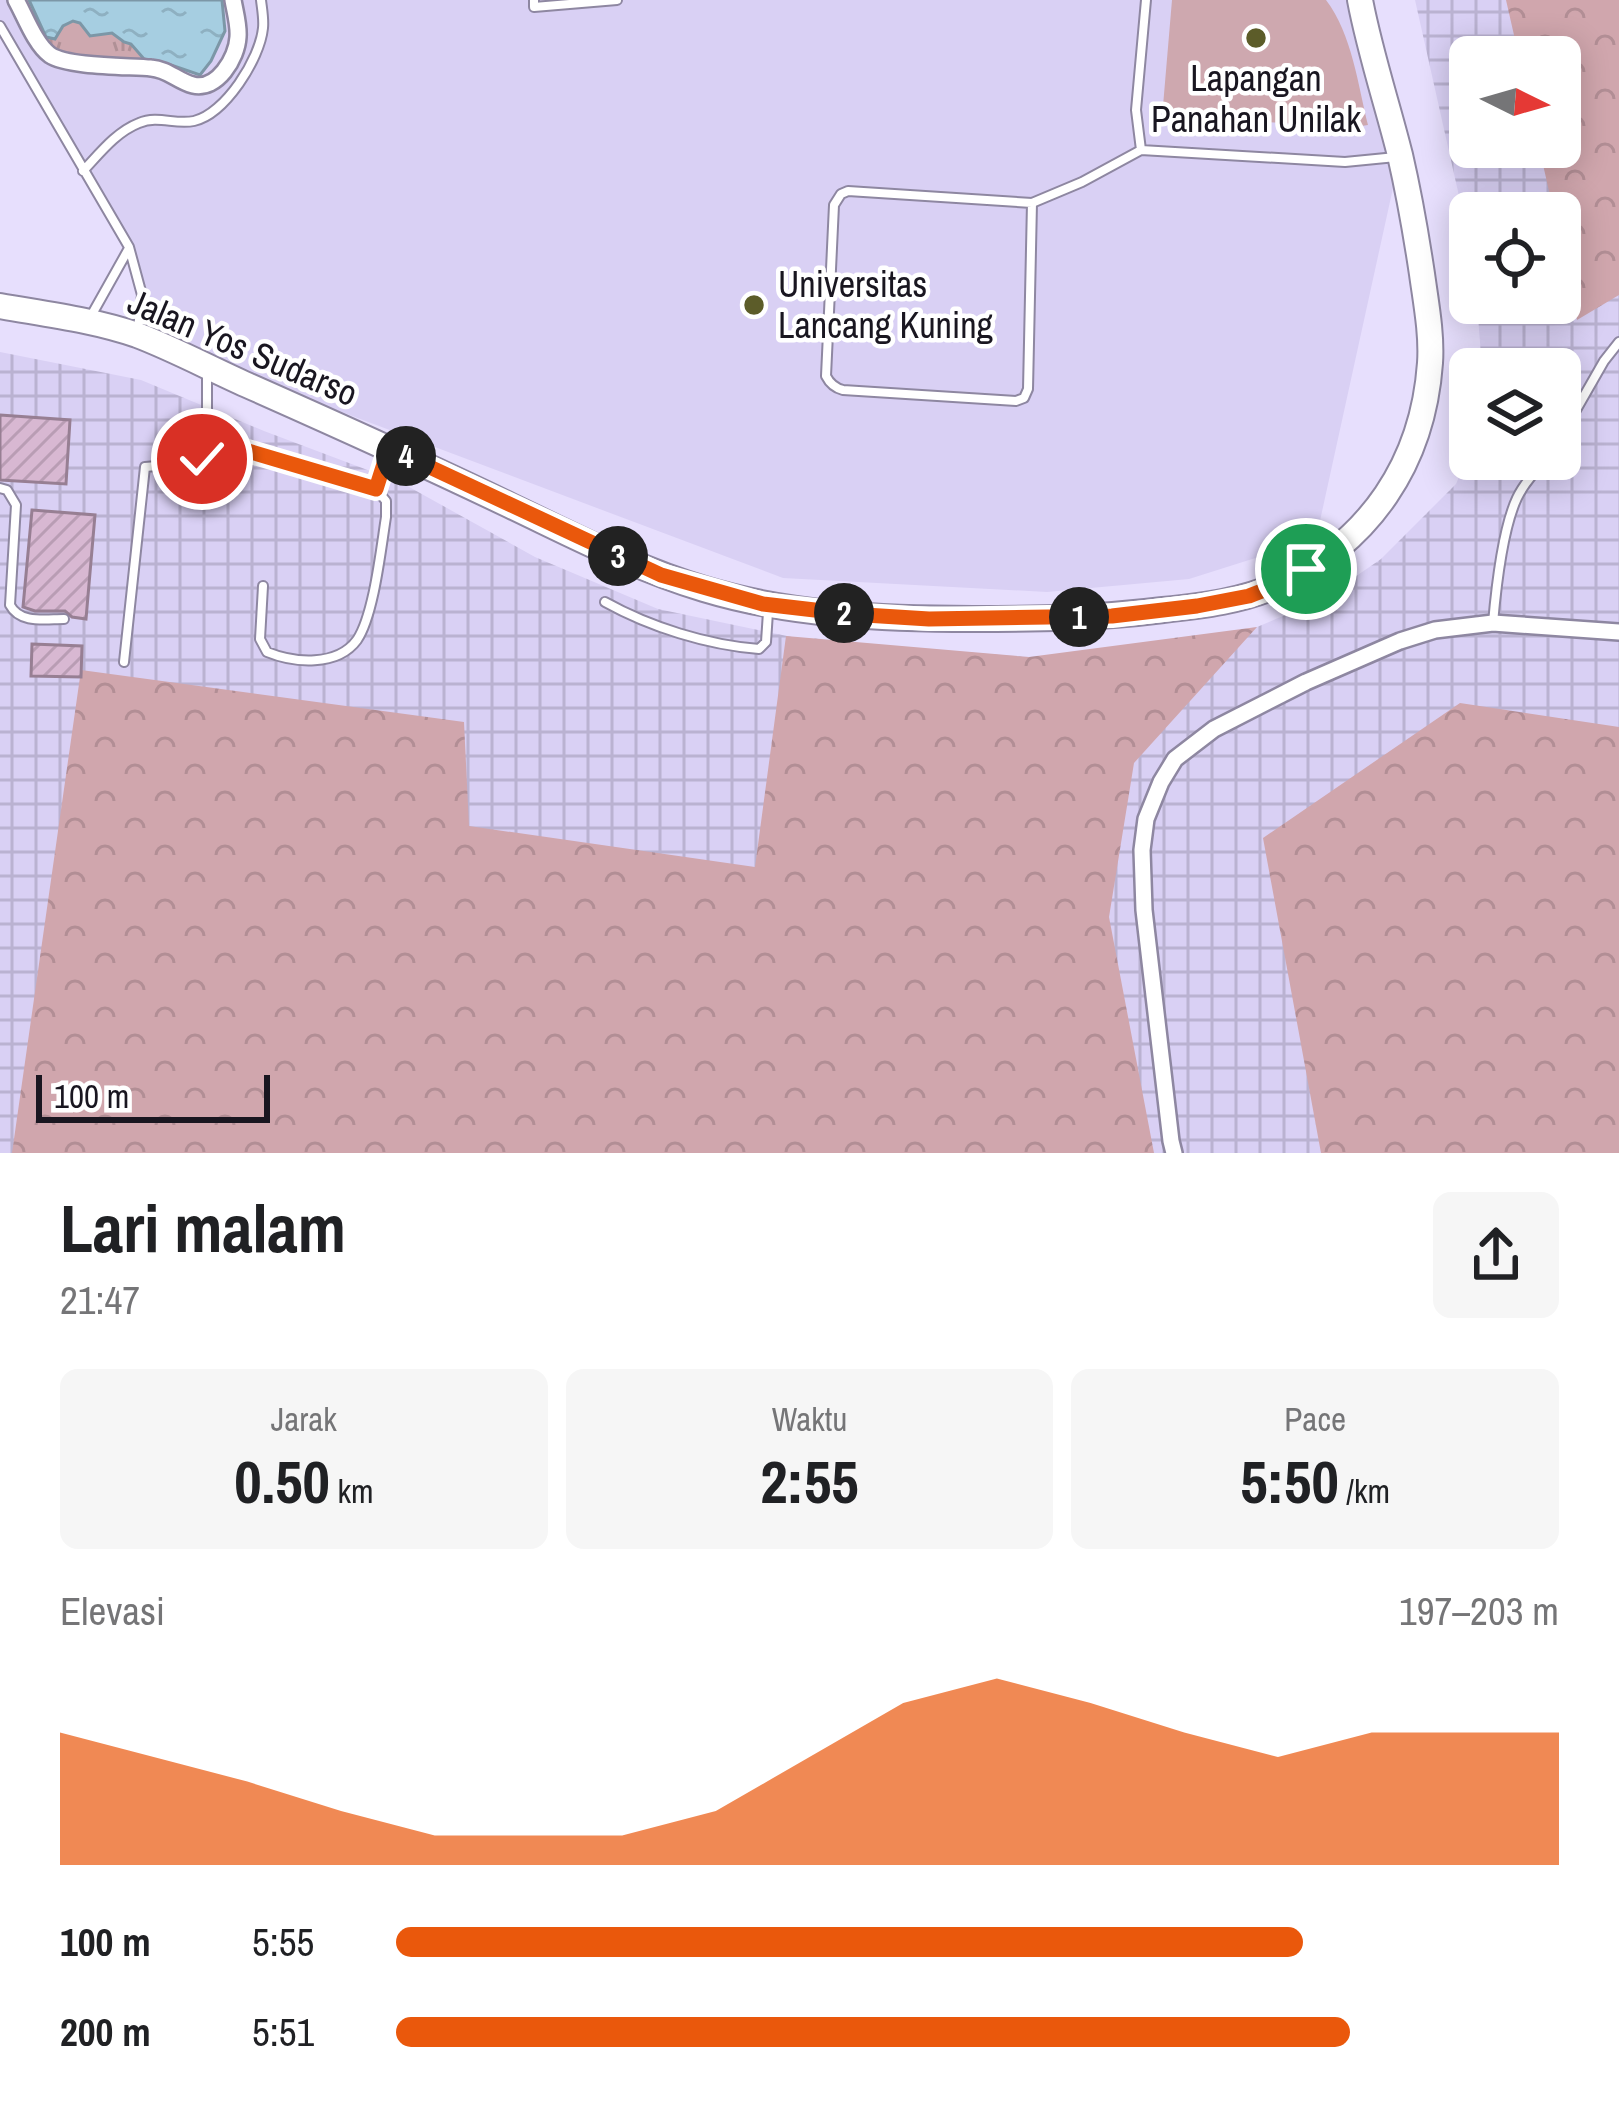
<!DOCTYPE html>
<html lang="id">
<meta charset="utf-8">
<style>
body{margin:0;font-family:"Archivo Narrow",sans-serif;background:#f6f6f6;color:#202124;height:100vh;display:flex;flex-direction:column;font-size:45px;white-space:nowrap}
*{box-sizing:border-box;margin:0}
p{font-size:39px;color:#757577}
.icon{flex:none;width:66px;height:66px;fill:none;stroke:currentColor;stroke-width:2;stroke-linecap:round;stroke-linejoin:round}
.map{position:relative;height:1153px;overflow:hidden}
.drawer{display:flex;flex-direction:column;background:#fff;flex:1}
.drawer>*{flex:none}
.needle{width:78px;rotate:95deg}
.controls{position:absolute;left:1449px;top:36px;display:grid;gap:24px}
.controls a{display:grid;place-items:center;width:132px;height:132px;border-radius:18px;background:#fff;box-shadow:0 6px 30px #0003;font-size:60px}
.scale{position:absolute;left:36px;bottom:30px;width:234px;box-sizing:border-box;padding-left:12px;border:6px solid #191620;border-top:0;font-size:33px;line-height:42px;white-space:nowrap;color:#191620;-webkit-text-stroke:9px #fff;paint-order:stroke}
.pin{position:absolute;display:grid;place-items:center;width:102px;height:102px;color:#fff;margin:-51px;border:6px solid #fff;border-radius:50%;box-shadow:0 3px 12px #0007}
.km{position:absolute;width:60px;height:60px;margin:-30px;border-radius:50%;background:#222;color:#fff;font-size:33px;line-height:60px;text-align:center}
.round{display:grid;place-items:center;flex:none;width:126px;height:126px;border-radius:18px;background:#f6f6f6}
.summary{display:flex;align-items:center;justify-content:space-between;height:204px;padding:0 60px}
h1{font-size:66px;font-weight:700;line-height:90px}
.figures{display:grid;grid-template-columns:repeat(3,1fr);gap:18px;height:204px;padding:12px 60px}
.figures div{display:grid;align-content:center;border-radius:18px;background:#f6f6f6;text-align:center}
.figures b{font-size:60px;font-weight:700}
.figures small{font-size:33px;font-weight:400}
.figures p{font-size:33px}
.chart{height:336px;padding:24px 60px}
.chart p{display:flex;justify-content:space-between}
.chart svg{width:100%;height:216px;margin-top:12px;fill:#ea580c;opacity:.7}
ul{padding:0 60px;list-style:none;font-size:39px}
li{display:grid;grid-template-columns:192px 144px 1fr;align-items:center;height:90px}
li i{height:30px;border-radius:15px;background:#ea580c}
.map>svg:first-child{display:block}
.built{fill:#d9d0f4}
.industrial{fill:url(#industrial-grid);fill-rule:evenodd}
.grass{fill:url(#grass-tufts)}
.forest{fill:url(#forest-crowns)}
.pitch{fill:#cea8af}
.water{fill:url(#water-ripples);stroke:#7c97a7;stroke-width:3}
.building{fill:url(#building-hatch);stroke:#977f93;stroke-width:3}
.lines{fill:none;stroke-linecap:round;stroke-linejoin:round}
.lane-casing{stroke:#8e87a1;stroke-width:12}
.street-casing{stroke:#8e87a1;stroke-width:20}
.primary-casing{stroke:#8e87a1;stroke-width:28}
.lane{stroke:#fff;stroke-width:8}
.street{stroke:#fff;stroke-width:15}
.primary{stroke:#fff;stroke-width:24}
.route-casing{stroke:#fff;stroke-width:24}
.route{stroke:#ea580c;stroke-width:15}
.poi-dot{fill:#5c5c29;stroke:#fff;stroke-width:4.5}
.labels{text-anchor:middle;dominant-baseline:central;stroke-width:9;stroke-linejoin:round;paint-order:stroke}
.poi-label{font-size:36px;fill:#191620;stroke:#fff}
.street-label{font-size:36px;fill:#191620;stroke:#fff}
</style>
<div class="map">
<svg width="1619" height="1153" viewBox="0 0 1619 1153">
<defs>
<pattern id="industrial-grid" width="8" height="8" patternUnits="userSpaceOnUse" patternTransform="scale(3)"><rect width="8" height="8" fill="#d9d0f4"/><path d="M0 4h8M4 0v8" fill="none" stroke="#bab2d1"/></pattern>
<pattern id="grass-tufts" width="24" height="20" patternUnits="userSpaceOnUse" patternTransform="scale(3)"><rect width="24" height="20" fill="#cea8af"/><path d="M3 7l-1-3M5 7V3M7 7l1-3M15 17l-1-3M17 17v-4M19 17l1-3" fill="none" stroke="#b09096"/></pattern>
<pattern id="forest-crowns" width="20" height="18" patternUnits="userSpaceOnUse" patternTransform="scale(3)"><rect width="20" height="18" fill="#d0a6ad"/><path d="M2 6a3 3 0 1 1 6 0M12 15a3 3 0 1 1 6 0" fill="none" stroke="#b28e95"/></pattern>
<pattern id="water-ripples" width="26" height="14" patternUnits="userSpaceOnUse" patternTransform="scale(3)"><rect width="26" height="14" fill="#a6cee1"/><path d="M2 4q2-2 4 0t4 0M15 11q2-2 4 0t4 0" fill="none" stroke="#8eb0c1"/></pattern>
<pattern id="building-hatch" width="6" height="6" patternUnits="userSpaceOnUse" patternTransform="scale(3)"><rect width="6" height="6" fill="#d8b8d2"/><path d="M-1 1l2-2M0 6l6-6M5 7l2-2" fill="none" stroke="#b99db4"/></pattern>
</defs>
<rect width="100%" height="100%" fill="#e7dffd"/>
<!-- built -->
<path class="built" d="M0 0H1350L1400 156 1316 539 1189 579 1047 592 783 578 137 335 142 295 129 247 0 26Z"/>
<!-- industrial -->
<path class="industrial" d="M1415 0H1619V1153H0V352L141 380 264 431 402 483 535 557 658 609 806 640 1029 657 1103 654 1257 627 1323 599 1381 559 1456 484 1470 451V459H1560V369H1482L1477 303H1560V213H1470V245ZM1470 57H1560V147H1470Z"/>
<!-- grass -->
<path class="grass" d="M18 0H29L46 37 55 39 63 26 73 21 111 33 124 42 131 43 144 59 143 63 61 57 46 45Z"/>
<!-- forest -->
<path class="forest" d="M1506 0H1619V295L1577 320 1560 241V213H1554L1539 147H1560V57H1519Z
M1257 627 1134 763 1109 917 1154 1153H12L81 670 464 722 469 826 755 867 786 636 1029 657Z
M1460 703 1619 727V1153H1321L1263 838Z"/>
<!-- pitch -->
<path class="pitch" d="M1172 0H1326C1352 34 1358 85 1368 125L1355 127 1177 117 1163 106Z"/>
<!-- water -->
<path class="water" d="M29 0H222L225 31 211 61 200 75 171 65 144 59 131 44 124 42 112 33 90 36 80 23 73 21 63 26 55 39 46 37Z"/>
<!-- building -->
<path class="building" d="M0 415 70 420 66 484 0 480Z
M32 510 95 515 86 619 72 617 65 611H35L23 607Z
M32 644 82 646 81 677 31 676Z"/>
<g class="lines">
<!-- lane casing -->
<g class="lane-casing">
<path id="lane" d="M534 0V7L617 0
M1146 0 1136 110 1141 150 1345 162 1396 157
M0 26 129 247 142 295 138 328
M83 171C100 153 116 132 139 123 158 115 175 125 194 121 225 114 260 59 263 28 264 19 262 9 261 0
M1032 203 1028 389 1024 398 1016 401 843 390C835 388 830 384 826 376L834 205 841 194 848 191 1032 203 1082 182 1141 150
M91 316 128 250
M207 375V419L242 450 376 489 386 501V517C381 548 374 615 357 640 337 667 294 663 267 652L260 639 263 586
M1560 438 1604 361 1619 342
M0 488 7 490 16 505 10 605C20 624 45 619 64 619
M376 489 388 450
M605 602C650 627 707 645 759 649L766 642 768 612
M1493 623C1496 589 1503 528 1517 498 1524 483 1535 471 1547 459
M124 662 145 467 181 464 239 449"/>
</g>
<!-- street casing -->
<g class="street-casing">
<path id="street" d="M16 0C25 16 35 44 50 55 68 67 128 66 151 68 168 69 177 81 193 85 217 91 237 58 238 37 239 25 235 12 233 0
M1174 1153 1171 1141 1144 910 1142 850 1146 819 1161 782 1175 759 1214 729 1306 682 1400 641 1435 630 1493 623 1619 632"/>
</g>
<!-- primary casing -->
<g class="primary-casing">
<path id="primary" d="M0 306C45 314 94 320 137 335 174 349 211 369 247 385 335 424 424 464 511 506 574 536 637 569 704 589 790 615 884 619 973 619 1036 619 1100 618 1163 610 1202 606 1244 601 1280 584 1370 541 1423 463 1430 363 1432 334 1426 303 1422 274 1416 234 1409 194 1400 155 1387 103 1370 53 1360 0"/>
</g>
<!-- lane -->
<use href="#lane" class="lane"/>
<!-- street -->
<use href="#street" class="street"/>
<!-- primary -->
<use href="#primary" class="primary"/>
</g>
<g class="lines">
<!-- route casing -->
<g class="route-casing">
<path id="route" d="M202 459 241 449 376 489 389 448 661 575 763 604 849 614 929 619 1112 616 1197 606 1249 596 1277 585 1306 569"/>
</g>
<!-- route -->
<use href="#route" class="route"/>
</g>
<!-- markers -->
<g class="poi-dot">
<circle cx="1256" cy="38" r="12"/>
<circle cx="754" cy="305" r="12"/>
</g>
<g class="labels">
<!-- poi labels -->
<g class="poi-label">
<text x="1256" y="78">Lapangan<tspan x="1256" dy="41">Panahan Unilak</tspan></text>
<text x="778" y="284" text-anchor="start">Universitas<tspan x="778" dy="41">Lancang Kuning</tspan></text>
</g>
<!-- street labels -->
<g class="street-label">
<text transform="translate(243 347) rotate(23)">Jalan Yos Sudarso</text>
</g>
</g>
</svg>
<div class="controls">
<a><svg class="needle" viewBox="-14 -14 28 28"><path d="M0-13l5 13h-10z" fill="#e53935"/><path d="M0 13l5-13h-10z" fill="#757577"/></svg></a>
<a><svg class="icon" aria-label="locate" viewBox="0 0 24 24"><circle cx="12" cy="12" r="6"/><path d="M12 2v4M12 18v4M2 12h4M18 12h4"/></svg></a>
<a><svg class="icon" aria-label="layers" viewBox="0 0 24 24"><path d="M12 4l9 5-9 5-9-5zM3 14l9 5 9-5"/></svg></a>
</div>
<div class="scale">100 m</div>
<div class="pin" style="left:1306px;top:569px;background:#1e9e55"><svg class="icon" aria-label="arrive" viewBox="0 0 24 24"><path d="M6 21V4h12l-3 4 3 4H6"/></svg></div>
<div class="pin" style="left:202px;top:459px;background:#d93025"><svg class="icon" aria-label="check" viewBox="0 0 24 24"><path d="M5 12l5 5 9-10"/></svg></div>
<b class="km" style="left:1079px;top:617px">1</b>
<b class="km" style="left:844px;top:613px">2</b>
<b class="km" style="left:618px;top:556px">3</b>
<b class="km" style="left:406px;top:456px">4</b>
</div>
<section class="drawer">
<div class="summary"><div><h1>Lari malam</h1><p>21:47</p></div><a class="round"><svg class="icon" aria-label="share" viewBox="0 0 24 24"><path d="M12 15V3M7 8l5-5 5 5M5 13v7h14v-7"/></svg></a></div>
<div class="figures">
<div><p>Jarak</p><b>0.50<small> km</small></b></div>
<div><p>Waktu</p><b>2:55</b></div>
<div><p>Pace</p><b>5:50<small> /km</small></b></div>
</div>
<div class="chart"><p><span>Elevasi</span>197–203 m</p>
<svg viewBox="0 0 160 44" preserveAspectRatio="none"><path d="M0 44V17L10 22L20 27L30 33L40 38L50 38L60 38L70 33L80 22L90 11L100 6L110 11L120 17L130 22L140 17L150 17L160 17V44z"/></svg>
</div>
<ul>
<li><b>100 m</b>5:55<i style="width:78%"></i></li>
<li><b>200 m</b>5:51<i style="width:82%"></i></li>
</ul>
</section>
